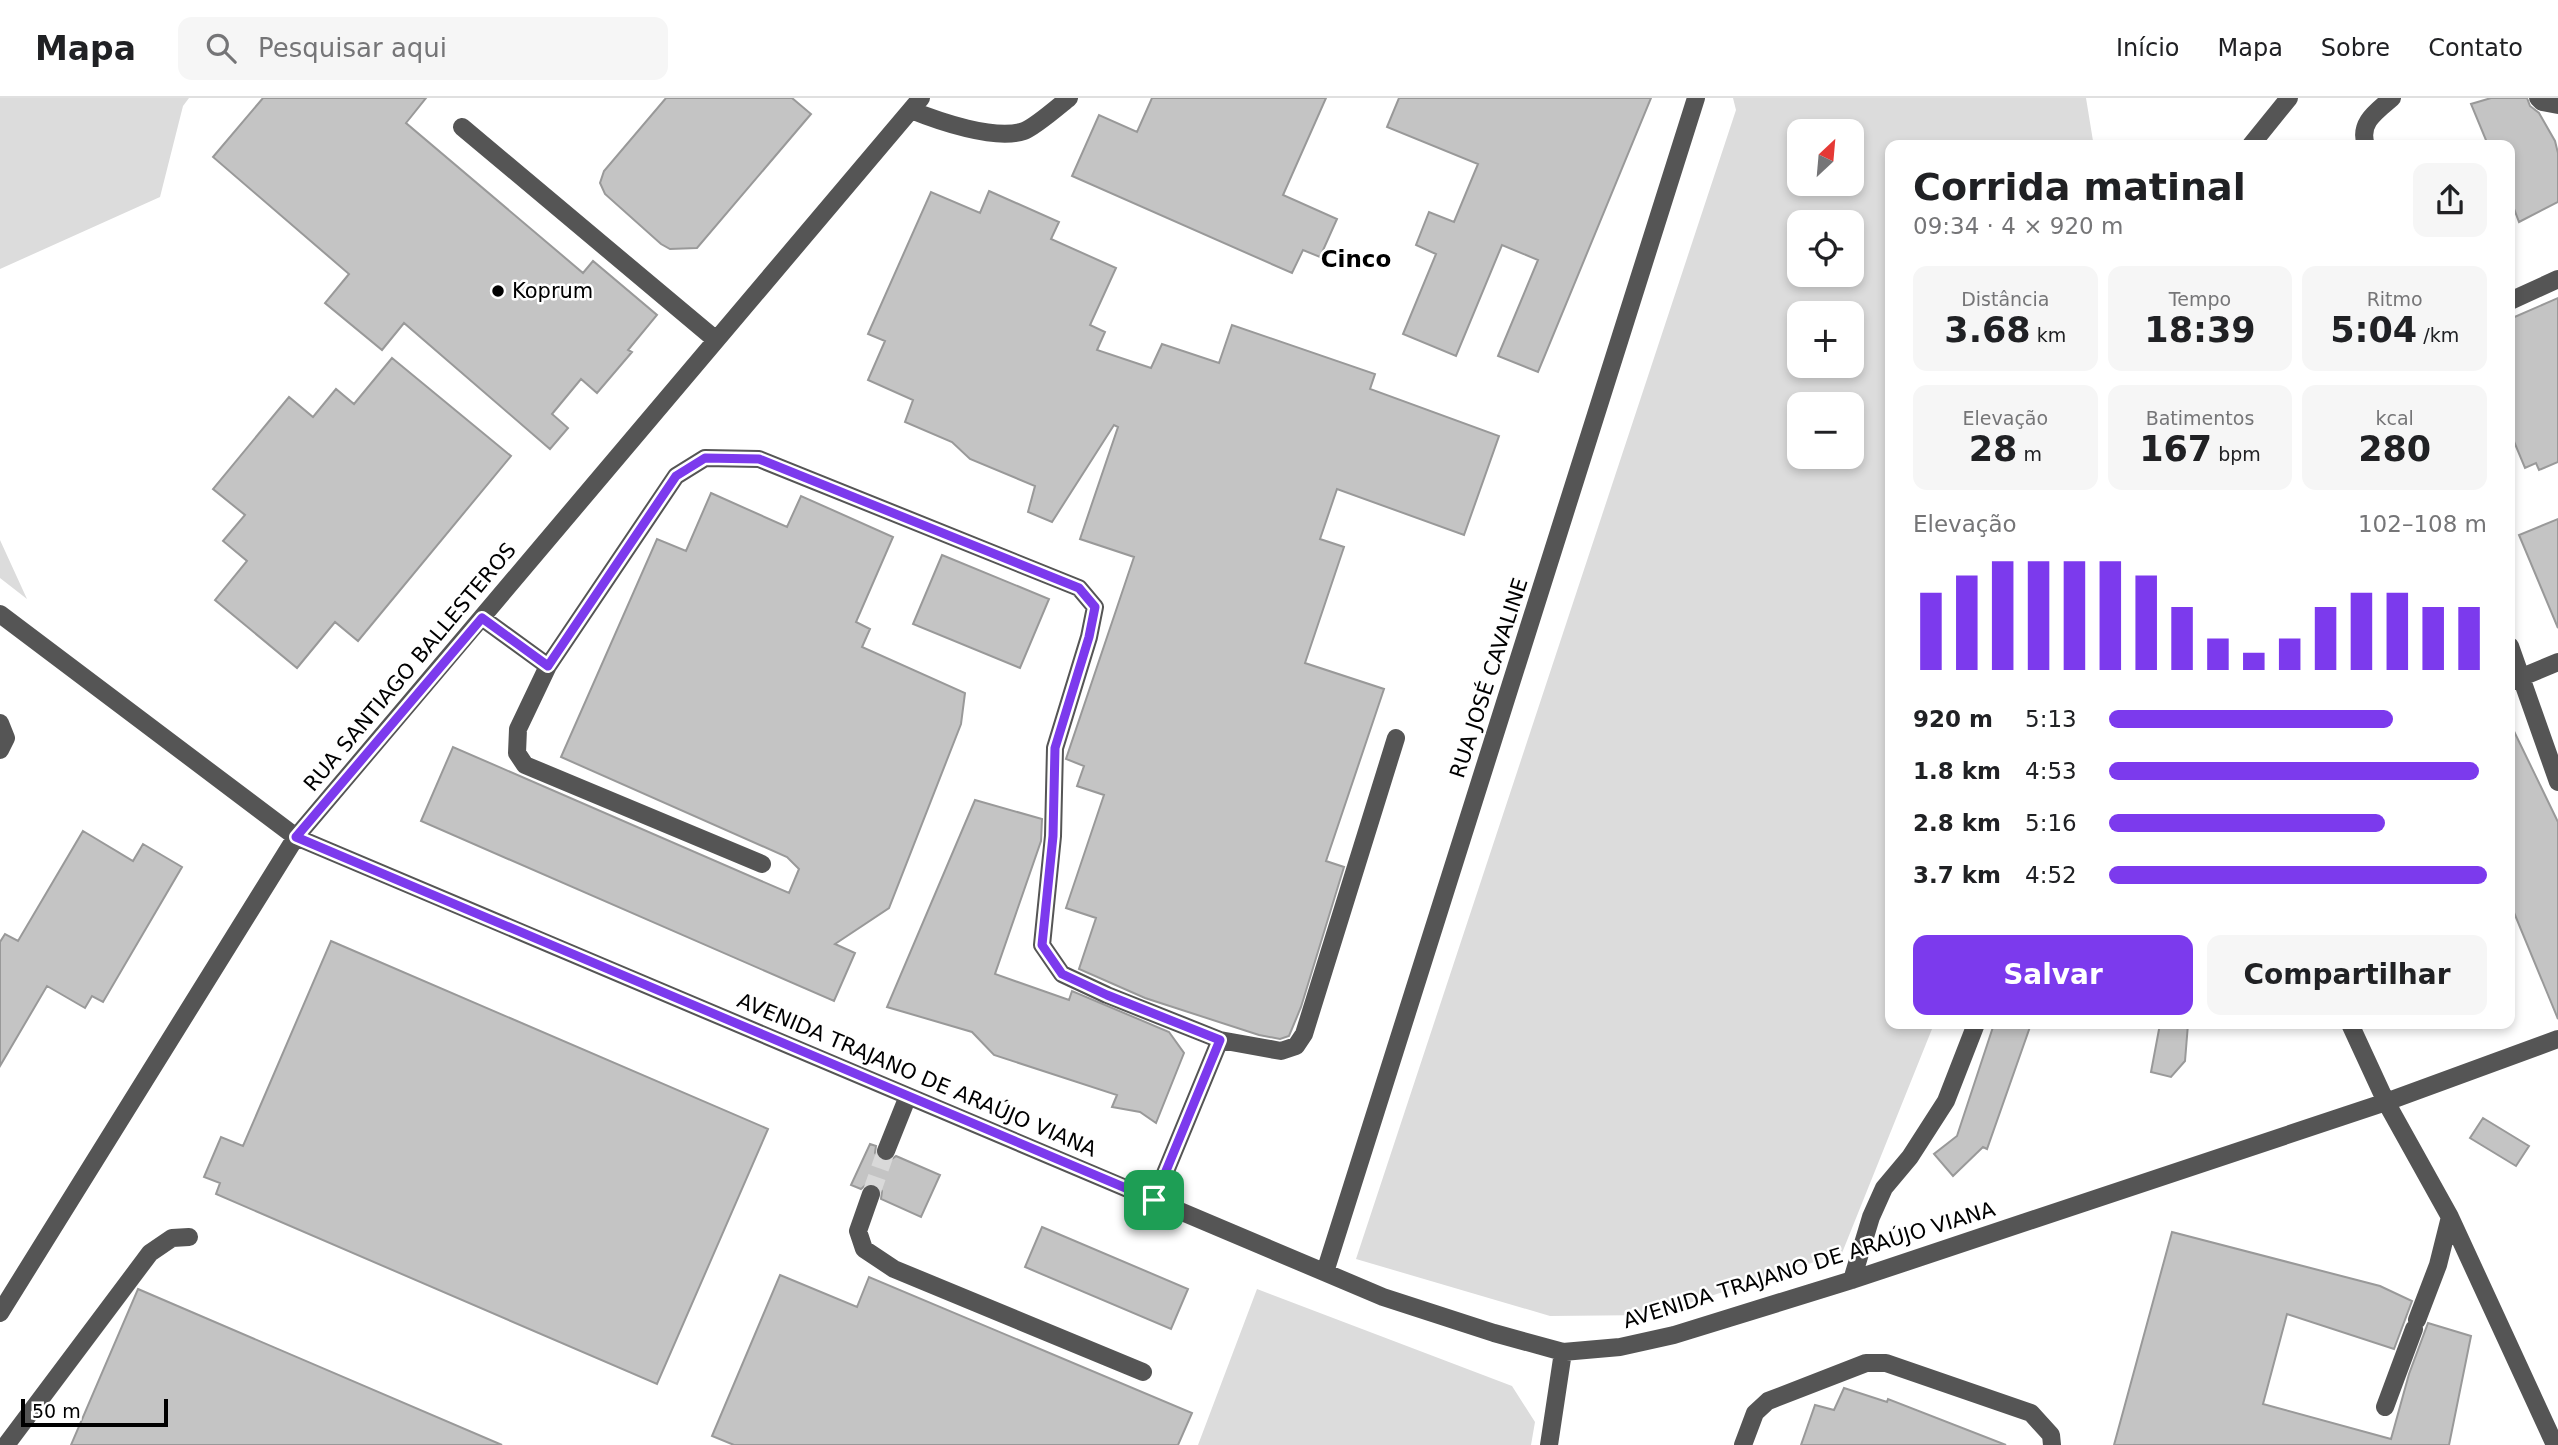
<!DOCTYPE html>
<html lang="pt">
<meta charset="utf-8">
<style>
body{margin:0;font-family:"DejaVu Sans",sans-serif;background:#f6f6f6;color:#202124;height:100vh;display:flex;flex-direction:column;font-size:26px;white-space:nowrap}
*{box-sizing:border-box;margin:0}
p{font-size:23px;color:#757577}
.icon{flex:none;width:38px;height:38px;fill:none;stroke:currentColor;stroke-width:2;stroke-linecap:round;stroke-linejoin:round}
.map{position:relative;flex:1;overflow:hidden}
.drawer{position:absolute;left:1885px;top:42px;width:630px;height:889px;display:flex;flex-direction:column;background:#fff;border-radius:14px;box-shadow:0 4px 10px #0003}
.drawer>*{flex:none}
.needle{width:46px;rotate:26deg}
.buttons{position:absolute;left:1787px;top:21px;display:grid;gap:14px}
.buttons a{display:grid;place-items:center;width:77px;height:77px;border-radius:14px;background:#fff;box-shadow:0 4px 10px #0003;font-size:35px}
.scale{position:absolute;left:21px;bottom:18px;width:147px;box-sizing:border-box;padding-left:7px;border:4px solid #000;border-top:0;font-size:19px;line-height:24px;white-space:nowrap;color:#000;-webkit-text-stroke:5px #fff;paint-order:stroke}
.pin{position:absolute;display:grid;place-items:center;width:60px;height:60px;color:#fff;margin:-30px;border-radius:14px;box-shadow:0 4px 10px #0006}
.round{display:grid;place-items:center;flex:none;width:74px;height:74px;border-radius:14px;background:#f6f6f6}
.head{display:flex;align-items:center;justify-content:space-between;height:119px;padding:0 28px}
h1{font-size:38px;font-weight:800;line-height:52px}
.metrics{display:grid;grid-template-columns:repeat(3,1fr);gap:10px;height:119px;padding:7px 28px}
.metrics div{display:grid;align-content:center;border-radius:14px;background:#f6f6f6;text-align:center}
.metrics b{font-size:35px;font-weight:800}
.metrics small{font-size:19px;font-weight:400}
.metrics p{font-size:19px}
.chart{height:196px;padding:14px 28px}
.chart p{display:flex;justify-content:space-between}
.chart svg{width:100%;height:126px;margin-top:7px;stroke:#7c3aed;stroke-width:6}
.primary-button{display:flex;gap:14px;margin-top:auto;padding:14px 28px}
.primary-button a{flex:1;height:80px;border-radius:14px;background:#7c3aed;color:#fff;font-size:28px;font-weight:800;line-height:80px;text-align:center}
.primary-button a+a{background:#f6f6f6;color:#202124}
ul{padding:0 28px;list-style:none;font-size:23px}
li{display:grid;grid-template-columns:112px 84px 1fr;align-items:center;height:52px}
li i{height:18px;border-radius:9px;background:#7c3aed}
header{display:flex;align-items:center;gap:42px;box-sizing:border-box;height:98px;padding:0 35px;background:#fff;border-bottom:2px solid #e0e0e0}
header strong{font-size:33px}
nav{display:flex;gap:38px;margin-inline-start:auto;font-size:24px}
.search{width:490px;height:63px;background:#f6f6f6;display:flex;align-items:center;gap:18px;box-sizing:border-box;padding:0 24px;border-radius:14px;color:#757577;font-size:26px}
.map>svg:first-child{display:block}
.green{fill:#dcdcdc;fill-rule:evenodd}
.building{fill:#c4c4c4;stroke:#999;stroke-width:2}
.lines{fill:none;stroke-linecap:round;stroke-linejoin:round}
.minor-tunnel{stroke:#d9d9d9;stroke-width:18;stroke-dasharray:18 9;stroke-linecap:butt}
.minor{stroke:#555;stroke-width:18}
.route-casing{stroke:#fff;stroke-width:14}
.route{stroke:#7c3aed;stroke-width:9}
.poi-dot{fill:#000;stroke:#fff;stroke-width:2.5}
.labels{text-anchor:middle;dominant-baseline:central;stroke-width:5;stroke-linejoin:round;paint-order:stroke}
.poi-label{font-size:21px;fill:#000;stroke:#fff;text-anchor:start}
.street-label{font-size:21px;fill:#000;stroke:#fff}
.neighbourhood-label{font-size:23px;font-weight:bold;fill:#000;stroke:#fff}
</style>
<header>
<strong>Mapa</strong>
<div class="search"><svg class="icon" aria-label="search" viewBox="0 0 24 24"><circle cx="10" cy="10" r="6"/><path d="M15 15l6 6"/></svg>Pesquisar aqui</div>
<nav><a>Início</a><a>Mapa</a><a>Sobre</a><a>Contato</a></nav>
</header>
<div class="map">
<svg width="2558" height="1347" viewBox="0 0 2558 1347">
<rect width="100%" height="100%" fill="#fff"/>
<!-- green -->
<path class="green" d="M0 0H189L183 8 160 99 0 171Z
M1733 0H2086L2093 43 2092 47H1890V926H1934L1842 1155 1653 1217 1550 1218 1356 1161 1736 12ZM1799 33H1852V86H1799ZM1799 124H1852V177H1799ZM1852 215V268H1799V215ZM1799 306H1852V359H1799Z
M0 442 27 501 0 480Z
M1257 1191 1512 1288 1535 1324 1531 1347H1198Z"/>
<!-- building -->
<path class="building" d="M263 0H426L406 25 583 175 593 163 657 217 628 252 632 254 597 295 581 281 552 316 568 330 550 351 404 225 382 252 325 205 349 176 213 59Z
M666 0H792L811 16 697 150 670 151 661 146 605 96 600 85 604 73Z
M1152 0H1326L1283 97 1337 121 1320 159 1303 152 1292 175 1072 78 1099 17 1137 34Z
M1399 0H1651L1538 274 1498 258 1538 162 1502 147 1456 258 1403 236 1436 156 1416 147 1429 114 1454 124 1478 66 1387 29Z
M2491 0H2527L2530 8 2539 15 2555 43 2558 55V104L2519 124 2510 100V47H2488L2471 6Z
M989 93 1059 124 1051 141 1116 170 1090 227 1105 234 1097 252 1151 270 1162 246 1219 265 1232 227 1375 276 1370 291 1499 338 1464 437 1337 391 1320 441 1344 449 1305 565 1384 591 1326 763 1344 769 1301 909 1289 938 1280 941 1259 937 1145 900 1079 871 1096 820 1066 810 1104 697 1077 688 1084 668 1066 661 1134 459 1080 441 1118 329 1114 327 1052 424 1028 414 1035 388 970 361 952 344 905 324 913 302 868 282 885 243 868 236 931 94 980 115Z
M2558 200V364L2539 372 2536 365 2525 370 2510 334V221Z
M392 260 511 358 358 543 335 524 297 570 215 502 247 463 223 443 245 417 213 391 289 299 313 319 336 291 354 306Z
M711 395 787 429 801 398 893 439 856 524 870 531 862 549 965 595 961 626 889 810 835 846 855 855 834 903 421 723 453 649 789 795 799 771 787 759 561 659 657 441 686 453Z
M2558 421V530L2519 437Z
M942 457 1049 501 1020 570 913 526Z
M2510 625 2558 724V921L2510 805Z
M975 702 1042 721 1041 743 995 876 1069 902 1072 893 1169 934 1184 955 1156 1025 1140 1014 1112 1009 1117 997 994 957 972 934 887 909Z
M83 733 133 763 143 746 182 769 103 904 92 898 85 910 47 888 0 968V844L5 836 18 843Z
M331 843 768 1031 657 1286 216 1096 220 1085 204 1079 221 1039 243 1048Z
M1994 926H2031L1987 1051 1983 1049 1953 1078 1934 1056 1957 1038Z
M2160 926H2188L2185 963 2171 979 2151 974Z
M2483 1020 2529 1048 2516 1068 2470 1040Z
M870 1046 876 1048 875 1055 881 1063 888 1064 896 1058 940 1077 921 1119 881 1101 882 1093 875 1086 868 1085 861 1091 851 1087Z
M1042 1129 1188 1191 1171 1231 1025 1169Z
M2172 1134 2380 1188 2412 1203 2394 1251 2287 1216 2263 1306 2391 1341 2409 1276 2428 1225 2471 1238 2449 1347H2114Z
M780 1177 857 1209 869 1179 1192 1315 1178 1347H734L712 1338Z
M138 1191 502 1347H71Z
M1844 1290 1887 1304 1888 1301 2006 1347H1801L1815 1307 1834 1312Z"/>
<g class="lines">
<!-- minor-tunnel -->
<path class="minor-tunnel" d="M871 1096 886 1053"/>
<!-- minor -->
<path class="minor" d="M2538 0 2542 4 2558 7
M911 12C938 23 995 43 1024 33 1035 29 1059 8 1069 0
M462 29 716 242
M2251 47 2289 0
M2366 47C2358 25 2377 13 2392 0
M2510 203 2558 181
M0 516 296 739 1383 1199 1494 1235 1563 1254 1620 1249 1674 1237 1852 1182 2386 1004 2558 941
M482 520 548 568
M2510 548 2558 684
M2510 584 2558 564
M0 625 6 640 0 652
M762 766 525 667 517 655 518 631 548 568 676 378 705 360 759 361 1079 490 1095 509 1089 539 1055 650 1053 738 1042 847 1062 876 1107 897 1220 942 1281 953 1296 948 1304 936 1396 640
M2350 926 2386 1004 2450 1119 2555 1347
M886 1053 908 998
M871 1096 858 1133 864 1151 894 1171 1143 1274
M1154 1102 1220 942
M1325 1174 1696 0
M1852 1182 1871 1119 1884 1090 1910 1059 1946 1003 1976 926
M0 1215 296 739 921 0
M2417 1222 2438 1167 2450 1119
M2385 1309 2414 1231
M6 1347 150 1155 172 1140 189 1139
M1549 1347 1563 1254
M1743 1347 1755 1315 1768 1303 1866 1265H1886L2031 1315 2051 1337 2052 1347"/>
</g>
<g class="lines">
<!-- route casing -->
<g class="route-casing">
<path id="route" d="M705 360 759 361 1079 490 1095 509 1089 539 1055 650 1053 738 1042 847 1062 876 1107 897 1220 942 1154 1102 296 739 482 520 548 568 676 378Z"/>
</g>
<!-- route -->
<use href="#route" class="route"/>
</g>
<!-- markers -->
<circle class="poi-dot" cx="498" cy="193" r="7"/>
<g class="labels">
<!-- poi labels -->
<g class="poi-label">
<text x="512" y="193">Koprum</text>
</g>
<!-- street labels -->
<g class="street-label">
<text transform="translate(410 569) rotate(-50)">RUA SANTIAGO BALLESTEROS</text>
<text transform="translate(1489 580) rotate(-72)">RUA JOSÉ CAVALINE</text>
<text transform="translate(917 977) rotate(23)">AVENIDA TRAJANO DE ARAÚJO VIANA</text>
<text transform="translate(1809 1167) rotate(-17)">AVENIDA TRAJANO DE ARAÚJO VIANA</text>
</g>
<!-- neighbourhood labels -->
<g class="neighbourhood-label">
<text x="1356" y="161">Cinco</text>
</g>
</g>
</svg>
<div class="buttons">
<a><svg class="needle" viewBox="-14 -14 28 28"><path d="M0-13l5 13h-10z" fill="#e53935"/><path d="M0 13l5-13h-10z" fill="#757577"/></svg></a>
<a><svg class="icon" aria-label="locate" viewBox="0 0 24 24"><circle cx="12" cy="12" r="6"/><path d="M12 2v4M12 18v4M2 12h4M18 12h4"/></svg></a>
<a>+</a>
<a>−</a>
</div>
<div class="scale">50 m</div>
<div class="pin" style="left:1154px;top:1102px;background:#1e9e55"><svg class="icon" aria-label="arrive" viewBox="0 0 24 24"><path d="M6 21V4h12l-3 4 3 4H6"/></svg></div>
<section class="drawer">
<div class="head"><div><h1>Corrida matinal</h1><p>09:34 · 4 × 920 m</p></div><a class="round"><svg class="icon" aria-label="share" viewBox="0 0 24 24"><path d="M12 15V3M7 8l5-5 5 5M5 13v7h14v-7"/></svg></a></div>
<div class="metrics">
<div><p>Distância</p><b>3.68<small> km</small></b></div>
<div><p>Tempo</p><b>18:39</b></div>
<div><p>Ritmo</p><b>5:04<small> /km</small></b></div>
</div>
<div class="metrics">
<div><p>Elevação</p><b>28<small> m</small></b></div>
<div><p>Batimentos</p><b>167<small> bpm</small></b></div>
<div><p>kcal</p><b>280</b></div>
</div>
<div class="chart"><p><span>Elevação</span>102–108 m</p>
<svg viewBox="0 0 160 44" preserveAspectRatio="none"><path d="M5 44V17M15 44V11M25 44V6M35 44V6M45 44V6M55 44V6M65 44V11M75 44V22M85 44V33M95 44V38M105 44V33M115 44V22M125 44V17M135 44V17M145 44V22M155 44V22"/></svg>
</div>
<ul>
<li><b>920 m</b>5:13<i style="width:75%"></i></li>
<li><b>1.8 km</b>4:53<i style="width:98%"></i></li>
<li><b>2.8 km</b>5:16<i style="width:73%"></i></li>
<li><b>3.7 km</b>4:52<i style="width:100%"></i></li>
</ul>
<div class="primary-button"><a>Salvar</a><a>Compartilhar</a></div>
</section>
</div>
